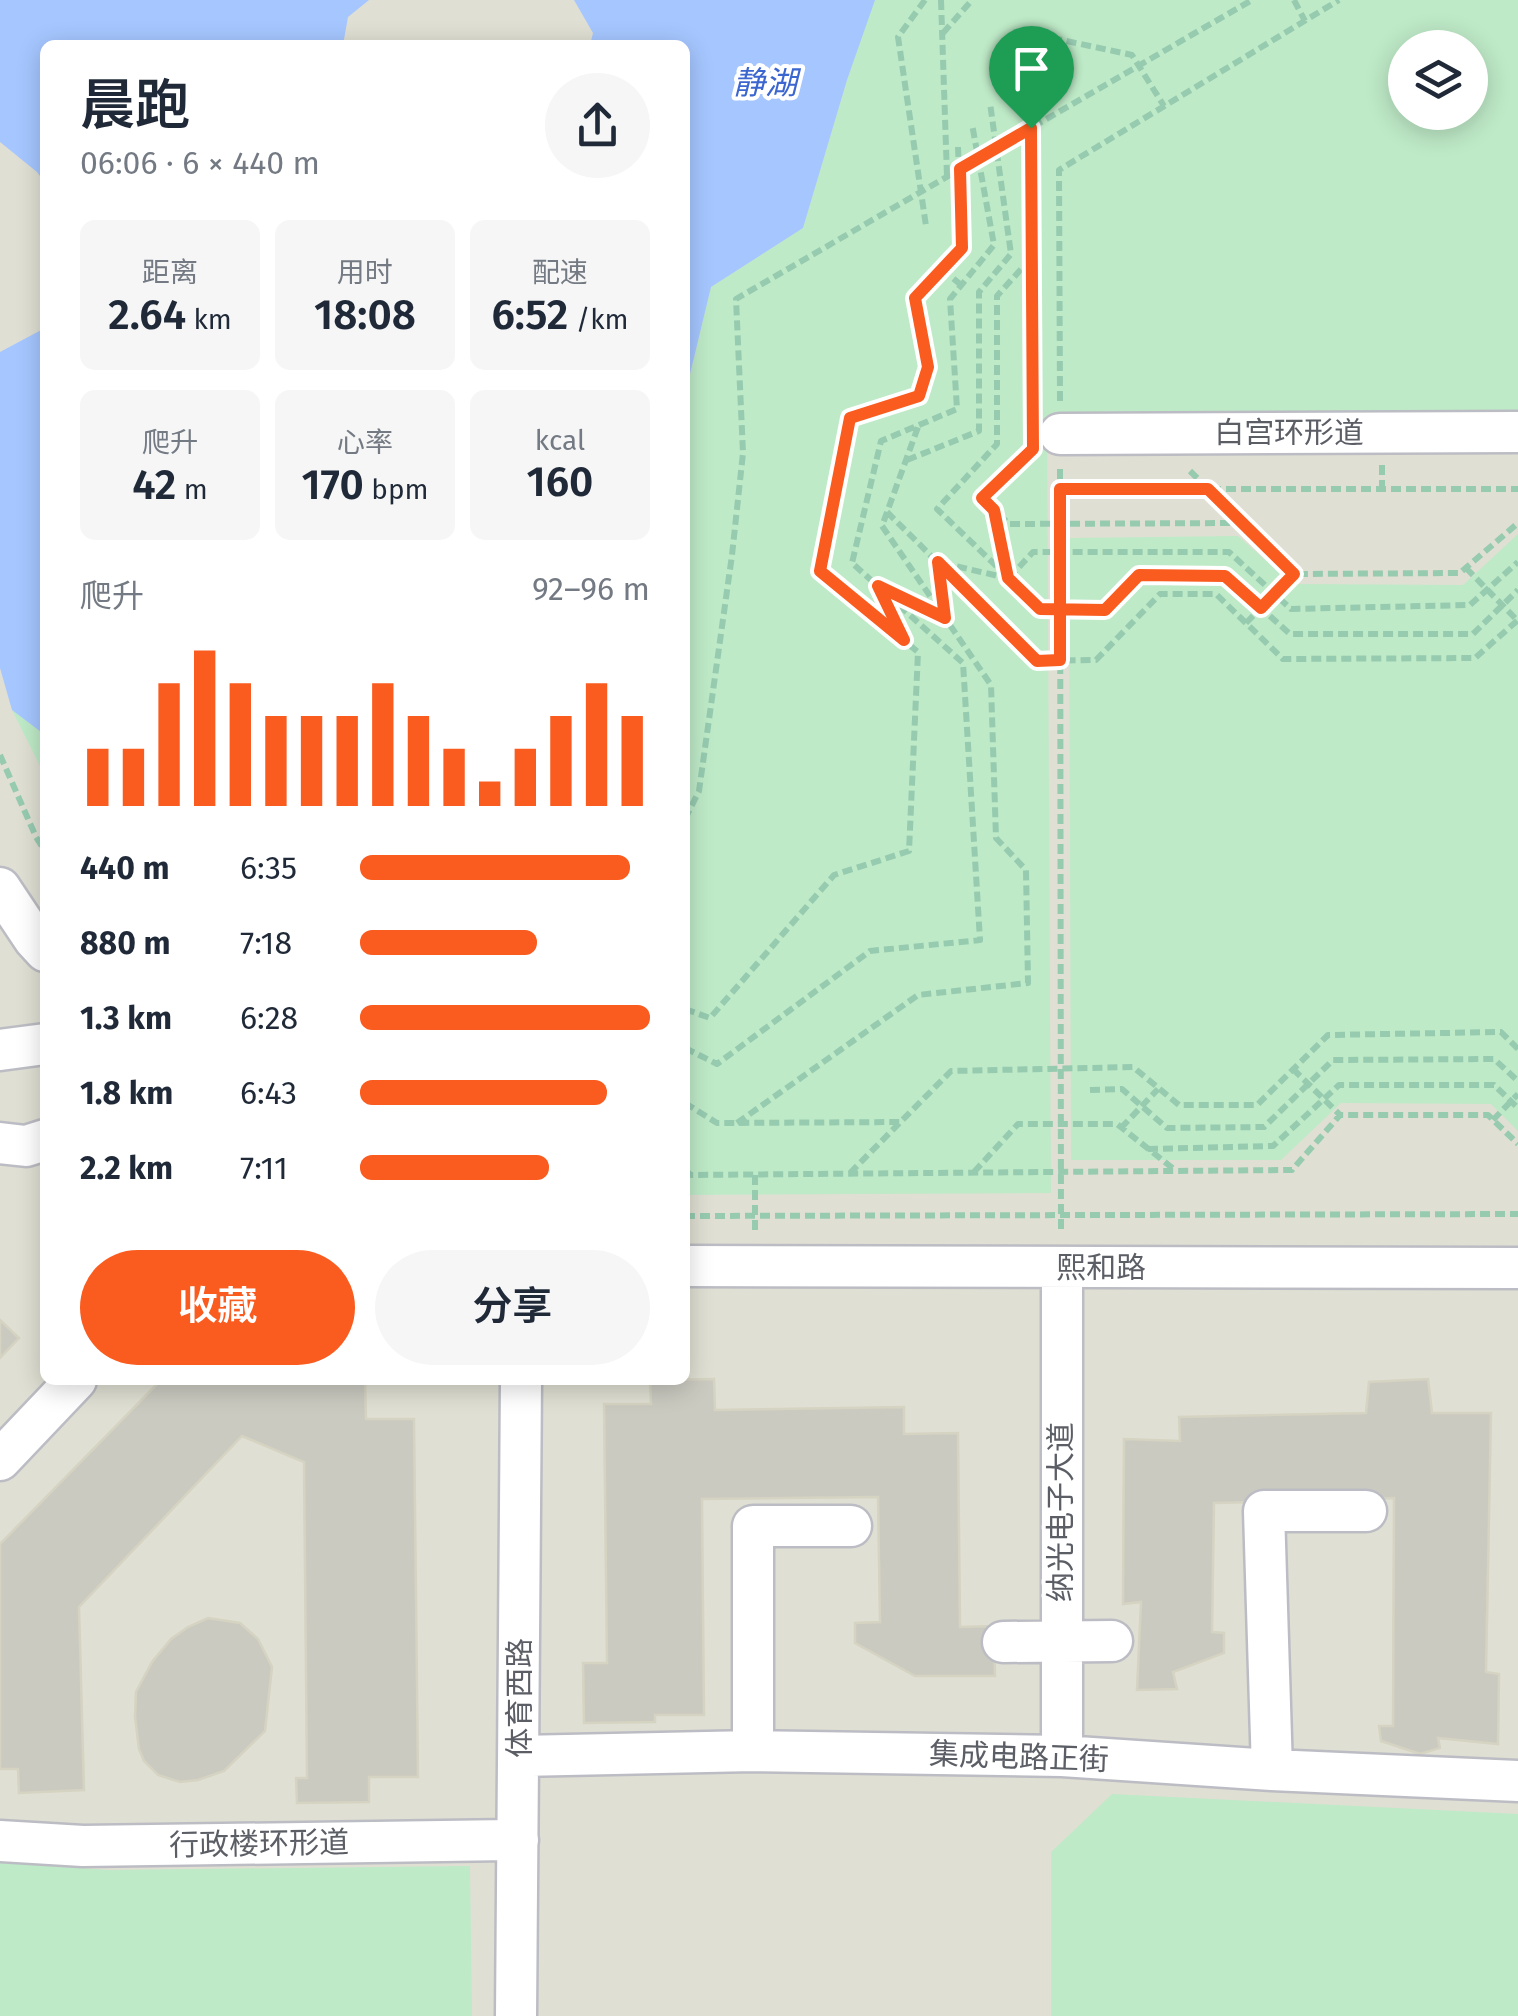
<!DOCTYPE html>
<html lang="zh">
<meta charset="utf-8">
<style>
body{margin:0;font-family:"Fira Sans","Noto Sans SC",sans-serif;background:#f6f6f7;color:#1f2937;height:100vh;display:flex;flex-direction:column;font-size:38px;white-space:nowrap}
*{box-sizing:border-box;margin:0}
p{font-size:32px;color:#747a83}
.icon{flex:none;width:55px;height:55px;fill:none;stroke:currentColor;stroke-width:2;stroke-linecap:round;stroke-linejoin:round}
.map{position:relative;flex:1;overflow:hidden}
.sheet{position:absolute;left:40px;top:40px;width:650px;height:1345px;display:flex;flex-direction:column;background:#fff;border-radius:15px;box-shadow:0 5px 25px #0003}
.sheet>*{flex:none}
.tools{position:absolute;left:1388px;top:30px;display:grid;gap:20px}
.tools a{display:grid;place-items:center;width:100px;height:100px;border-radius:50%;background:#fff;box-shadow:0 5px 25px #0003;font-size:50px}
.pin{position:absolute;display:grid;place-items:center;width:85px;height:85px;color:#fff;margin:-102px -42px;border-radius:50% 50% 50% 0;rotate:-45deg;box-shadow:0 0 10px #0007}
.pin .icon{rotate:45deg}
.round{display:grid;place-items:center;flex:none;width:105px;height:105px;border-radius:52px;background:#f6f6f7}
.overview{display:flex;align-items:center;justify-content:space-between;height:170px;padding:0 40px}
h1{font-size:55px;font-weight:600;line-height:75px}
.figures{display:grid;grid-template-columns:repeat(3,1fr);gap:15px;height:170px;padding:10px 40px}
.figures div{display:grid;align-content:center;border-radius:15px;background:#f6f6f7;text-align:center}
.figures b{font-size:42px;font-weight:600}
.figures small{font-size:28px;font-weight:400}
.figures p{font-size:28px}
.chart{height:280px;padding:20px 40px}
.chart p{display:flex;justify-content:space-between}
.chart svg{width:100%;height:180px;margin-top:10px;stroke:#fa5c20;stroke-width:6}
.primary-button{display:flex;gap:20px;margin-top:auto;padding:20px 40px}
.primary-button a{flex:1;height:115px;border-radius:60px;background:#fa5c20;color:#fff;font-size:40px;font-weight:600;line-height:115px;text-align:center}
.primary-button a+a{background:#f6f6f7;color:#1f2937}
ul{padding:0 40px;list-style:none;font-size:32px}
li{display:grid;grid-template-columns:160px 120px 1fr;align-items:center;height:75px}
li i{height:25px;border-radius:12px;background:#fa5c20}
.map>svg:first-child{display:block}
.education{fill:#e0dfd3;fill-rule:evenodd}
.green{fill:#beeac7;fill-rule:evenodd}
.water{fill:#a5c6ff}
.building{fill:#cbcac1;stroke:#d5d3c1;stroke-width:2.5}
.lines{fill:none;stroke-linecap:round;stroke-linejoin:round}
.minor-casing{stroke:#bcbdc4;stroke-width:45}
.path{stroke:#96cbb0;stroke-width:6;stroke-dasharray:10 5;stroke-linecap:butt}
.minor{stroke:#fff;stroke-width:40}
.route-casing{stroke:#fff;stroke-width:20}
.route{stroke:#fa5c20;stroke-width:12}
.labels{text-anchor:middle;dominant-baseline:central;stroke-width:8;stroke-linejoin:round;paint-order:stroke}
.street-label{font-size:30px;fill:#5c5e66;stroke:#fff}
.water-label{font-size:32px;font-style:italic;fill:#3b65cf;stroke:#fff}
</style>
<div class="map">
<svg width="1518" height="2016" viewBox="0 0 1518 2016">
<rect width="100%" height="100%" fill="#f0f0e4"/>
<!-- education -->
<path class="education" d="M0 0H1518V2016H0ZM45 45H685V1380H45ZM1405 48H1470V112H1405Z"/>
<!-- green -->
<path class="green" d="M874 0H1518V411L1047 417 1051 1193 685 1195V396L711 287 803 228 847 80ZM1405 48H1470V112H1405Z
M1518 534V1131L1491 1104 1341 1103 1281 1160H1071L1069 538 1238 536 1293 584 1463 585Z
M12 710 45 735V776Z
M1112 1794 1518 1814V2016H1051V1852Z
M0 1862 108 1870 470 1866 472 2016H0Z"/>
<!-- water -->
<path class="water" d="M0 0H369L348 17 343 45H45V183L37 172 0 142Z
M574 0H875L847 80 803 228 711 287 685 395V45H590L593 33Z
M45 328V735L12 710 0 668V352Z"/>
<!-- building -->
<path class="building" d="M0 1320 19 1338 0 1358Z
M714 1379 715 1410 904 1407V1434L958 1433 960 1627 994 1626 995 1676H915L855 1643V1623L880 1622 878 1497 702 1499 704 1715H655V1722L584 1723 583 1663H607L604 1404H651L650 1380Z
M1428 1379 1432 1413H1491L1486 1672 1499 1674 1498 1744 1438 1738 1440 1748 1420 1754 1381 1741 1379 1726H1393L1394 1498 1214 1503 1212 1632 1224 1633V1653L1173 1672 1177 1689 1137 1690 1141 1602 1123 1604 1124 1439 1180 1441 1179 1417 1366 1413 1369 1382Z
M161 1380H365L366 1419H414L418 1777H369V1802L297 1803 296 1778H307L304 1462 242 1436 79 1607 84 1790 19 1793 18 1769H0V1544Z
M208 1618 240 1623 258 1639 272 1667 265 1731 224 1771 198 1780 180 1782 158 1775 144 1761 139 1749 135 1717 136 1692 152 1662 171 1639 188 1627Z"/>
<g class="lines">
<!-- minor casing -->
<g class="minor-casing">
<path id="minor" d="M1060 434 1518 432
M0 888 34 939 45 951
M0 1050 45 1044
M0 1143 26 1146 45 1140
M685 1266 1518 1268
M1062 1268V1756
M0 1460 76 1380
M1003 1642 1112 1641
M753 1751V1526H851
M520 1756 753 1751 1062 1756 1272 1770 1518 1781
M1272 1770 1264 1511H1366
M0 1841 83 1846 518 1840
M516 2016 521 1380"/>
</g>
<!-- path -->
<path class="path" d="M925 0 898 37 926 226
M941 0 947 176
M1294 0 1305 21
M943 33 972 0
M1031 258 997 296V444L937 509 1041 609H1105L1139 575 1225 576 1290 634H1473L1518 590
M942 269 961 285
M1060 401 1059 170 1339 0
M1033 411 1030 79 1057 39 1132 55 1164 106
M1030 452 982 498 1009 524 1243 523
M907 460 979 431V292L1011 254 990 103
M1382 465V489
M1060 469 1061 1231
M1190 471 1295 574 1460 573 1518 523
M1061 489H1518
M994 511 1008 577
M887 512 1037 661 1096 660 1160 594H1216L1283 659 1475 658 1518 620
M1466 568 1517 620
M1009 578 1033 552H1229L1291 609 1470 605 1518 562
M887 591 944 618
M880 592 901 635
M945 617 938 562 1007 578
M1246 623 1295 574
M0 755 36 837 45 851
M685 819 699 791 732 555 743 453 736 299 1252 0
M685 1009 710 1018 834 875 909 851 918 652 820 571 850 418 919 396 928 367 915 297 962 248 958 147
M685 1048 717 1064 870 951 980 940 963 663 852 563 881 441 957 409 950 299 994 245 972 124
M1293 1069 1340 1115
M1090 1090 1122 1089 1167 1128 1264 1127 1333 1060 1494 1059 1518 1081
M685 1103 717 1123 900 1122
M1493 1120 1518 1094
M737 1123 918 995 1028 983 1026 870 996 838 991 685 882 526 918 427
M1121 1128 1158 1089
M1148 1149 1273 1146 1339 1085H1494L1518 1108
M685 1170 691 1175 1292 1170 1340 1115H1488L1518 1144
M974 1172 1018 1124H1117L1175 1170
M850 1173 951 1071 1133 1067 1179 1105H1257L1328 1035 1501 1032 1518 1049
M755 1175V1234
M685 1216 1518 1214"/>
<!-- minor -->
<use href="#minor" class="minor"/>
</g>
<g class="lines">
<!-- route casing -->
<g class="route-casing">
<path id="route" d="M1031 128 960 169 962 248 915 298 928 367 919 396 850 418 820 571 904 640 878 586 945 618 938 562 1037 661 1060 660V489H1208L1294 574 1261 608 1225 576 1139 575 1105 610 1040 609 1008 578 994 510 982 498 1033 449 1031 128"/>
</g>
<!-- route -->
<use href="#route" class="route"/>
</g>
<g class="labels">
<!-- street labels -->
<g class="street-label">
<text x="1289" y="433">白宫环形道</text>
<text x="1101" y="1268">熙和路</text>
<text transform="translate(1061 1512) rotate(-90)">纳光电子大道</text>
<text transform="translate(520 1698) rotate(-90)">体育西路</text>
<text transform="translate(1019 1757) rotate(2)">集成电路正街</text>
<text transform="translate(259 1844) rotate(-1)">行政楼环形道</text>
</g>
<!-- water labels -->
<g class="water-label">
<text x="765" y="83">静湖</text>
</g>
</g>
</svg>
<div class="tools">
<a><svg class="icon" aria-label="layers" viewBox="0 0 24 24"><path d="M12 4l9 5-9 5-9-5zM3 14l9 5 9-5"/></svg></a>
</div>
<div class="pin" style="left:1031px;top:128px;background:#1e9e55"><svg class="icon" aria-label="arrive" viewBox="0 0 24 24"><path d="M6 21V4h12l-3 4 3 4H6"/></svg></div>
<section class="sheet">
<div class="overview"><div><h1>晨跑</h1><p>06:06 · 6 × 440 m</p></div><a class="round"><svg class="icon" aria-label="share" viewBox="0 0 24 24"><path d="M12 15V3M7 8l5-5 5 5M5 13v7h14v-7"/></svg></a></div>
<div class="figures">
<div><p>距离</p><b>2.64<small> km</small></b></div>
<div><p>用时</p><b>18:08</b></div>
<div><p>配速</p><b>6:52<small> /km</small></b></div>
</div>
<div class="figures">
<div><p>爬升</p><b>42<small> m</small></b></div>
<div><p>心率</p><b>170<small> bpm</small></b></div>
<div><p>kcal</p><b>160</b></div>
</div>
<div class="chart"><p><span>爬升</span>92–96 m</p>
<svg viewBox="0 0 160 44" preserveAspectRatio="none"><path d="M5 44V30M15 44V30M25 44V14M35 44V6M45 44V14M55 44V22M65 44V22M75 44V22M85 44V14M95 44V22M105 44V30M115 44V38M125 44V30M135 44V22M145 44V14M155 44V22"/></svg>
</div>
<ul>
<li><b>440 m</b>6:35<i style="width:93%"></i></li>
<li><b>880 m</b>7:18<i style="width:61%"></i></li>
<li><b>1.3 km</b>6:28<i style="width:100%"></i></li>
<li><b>1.8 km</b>6:43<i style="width:85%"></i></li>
<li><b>2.2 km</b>7:11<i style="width:65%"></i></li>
</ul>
<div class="primary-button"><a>收藏</a><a>分享</a></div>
</section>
</div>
